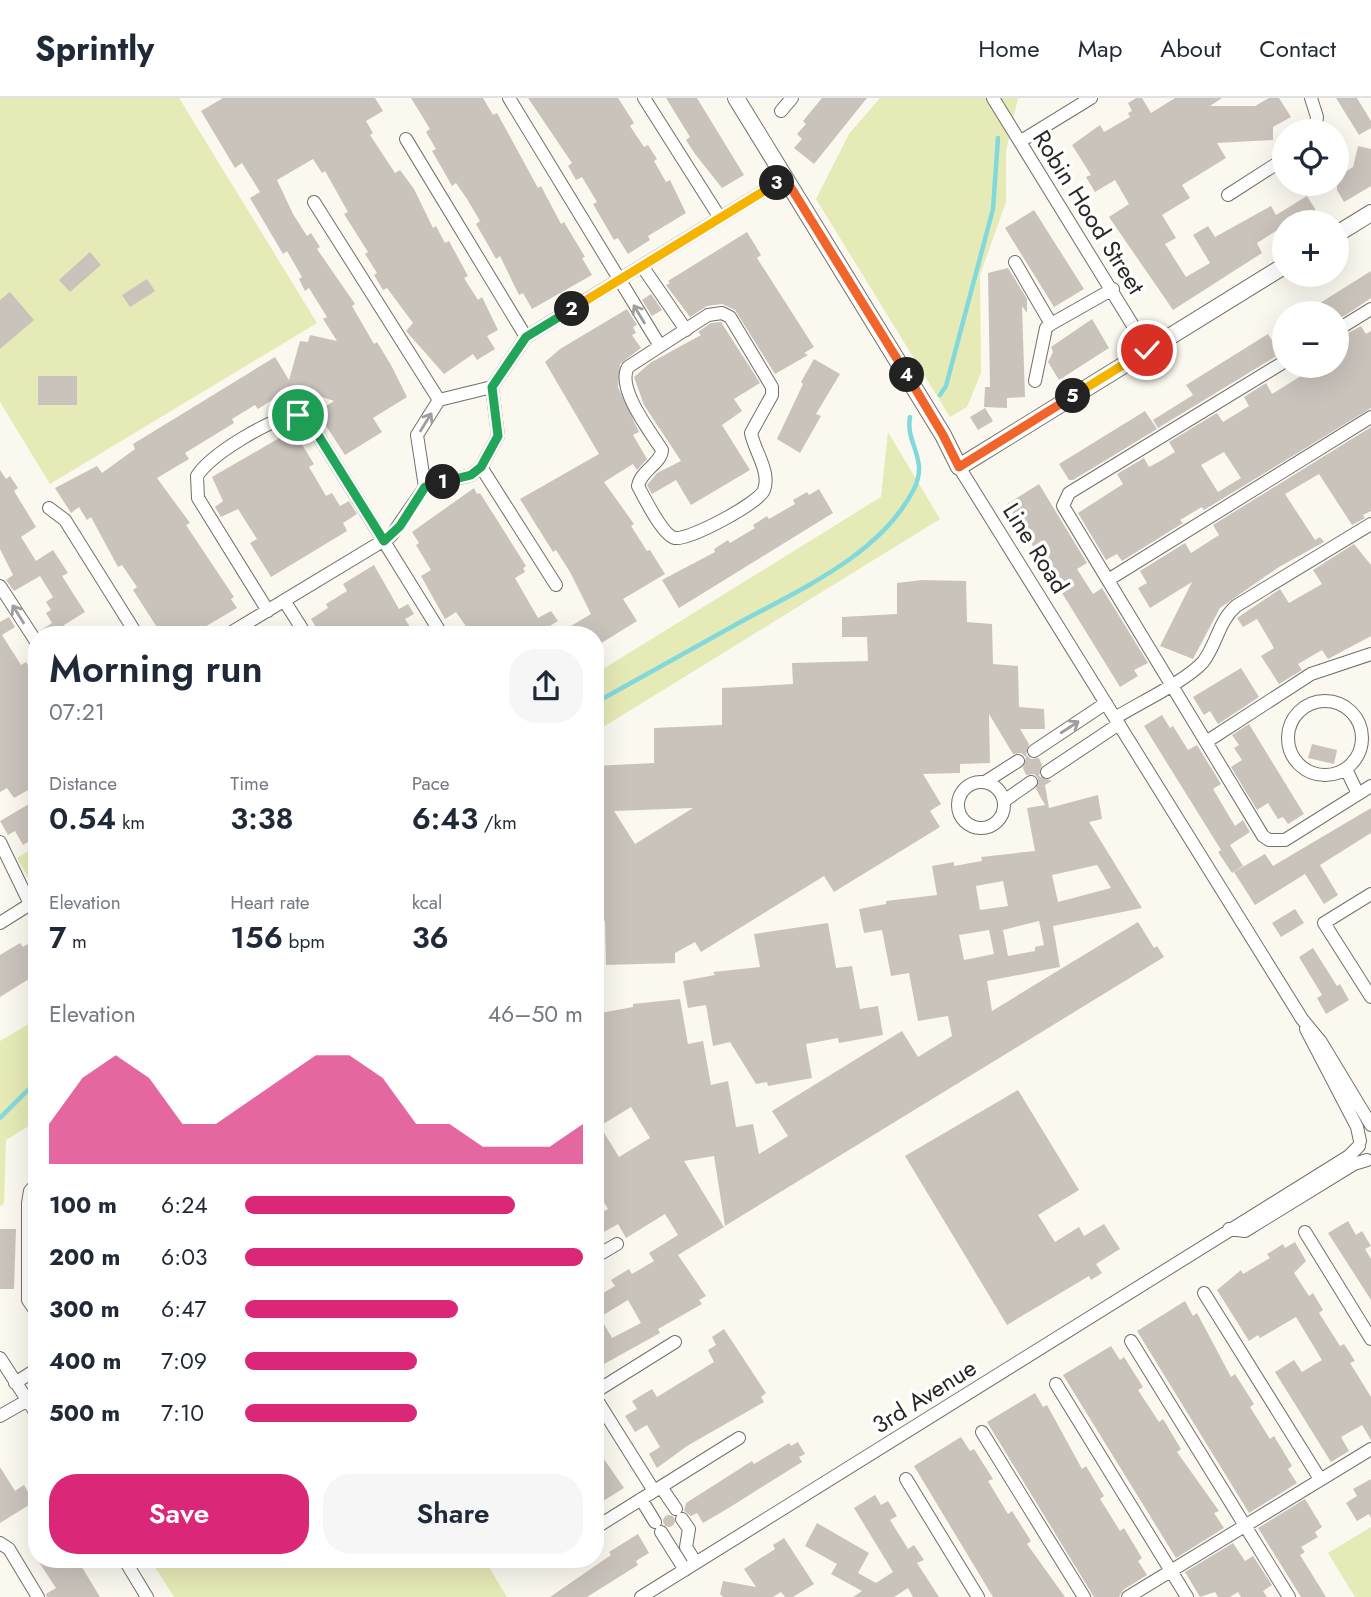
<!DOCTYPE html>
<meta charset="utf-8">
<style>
body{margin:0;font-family:Jost,sans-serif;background:#f6f6f7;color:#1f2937;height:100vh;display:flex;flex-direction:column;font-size:26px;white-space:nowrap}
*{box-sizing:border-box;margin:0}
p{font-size:23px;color:#747a83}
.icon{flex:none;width:38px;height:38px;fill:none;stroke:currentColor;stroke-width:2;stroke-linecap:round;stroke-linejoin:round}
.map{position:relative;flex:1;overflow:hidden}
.panel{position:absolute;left:28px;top:528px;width:576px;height:942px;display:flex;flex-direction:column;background:#fff;border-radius:28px;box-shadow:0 7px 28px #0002}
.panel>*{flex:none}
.tools{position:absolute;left:1272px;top:21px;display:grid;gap:14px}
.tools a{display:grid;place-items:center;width:77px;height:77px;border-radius:50%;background:#fff;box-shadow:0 7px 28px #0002;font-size:35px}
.pin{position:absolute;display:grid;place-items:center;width:60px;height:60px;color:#fff;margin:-30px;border:4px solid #fff;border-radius:50%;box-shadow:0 2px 7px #0007}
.km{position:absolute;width:35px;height:35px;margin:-18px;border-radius:50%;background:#222;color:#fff;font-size:19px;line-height:35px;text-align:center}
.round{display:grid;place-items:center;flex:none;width:74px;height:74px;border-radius:28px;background:#f6f6f7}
.summary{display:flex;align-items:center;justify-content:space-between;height:119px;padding:0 21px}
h1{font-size:38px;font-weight:600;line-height:52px}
.metrics{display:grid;grid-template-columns:repeat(3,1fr);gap:10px;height:119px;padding:7px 21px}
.metrics div{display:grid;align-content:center}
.metrics b{font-size:30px;font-weight:600}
.metrics small{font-size:19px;font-weight:400}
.metrics p{font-size:19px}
.chart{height:196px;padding:14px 21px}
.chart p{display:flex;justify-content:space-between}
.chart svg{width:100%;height:126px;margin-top:7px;fill:#db2777;opacity:.7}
.action{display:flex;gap:14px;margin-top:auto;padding:14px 21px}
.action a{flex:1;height:80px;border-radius:28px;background:#db2777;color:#fff;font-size:28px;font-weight:600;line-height:80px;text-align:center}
.action a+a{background:#f6f6f7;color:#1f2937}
ul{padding:0 21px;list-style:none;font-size:23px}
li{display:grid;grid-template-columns:112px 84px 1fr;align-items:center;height:52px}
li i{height:18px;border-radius:9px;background:#db2777}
header{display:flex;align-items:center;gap:42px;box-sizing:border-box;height:98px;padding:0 35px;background:#fff;border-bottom:2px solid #e0e1e3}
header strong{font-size:33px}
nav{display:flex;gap:38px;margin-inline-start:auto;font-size:24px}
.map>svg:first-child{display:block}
.green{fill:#e6eab6}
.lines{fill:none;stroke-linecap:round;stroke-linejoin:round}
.stream{stroke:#82d9dc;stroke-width:4.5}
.building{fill:#cac3bc;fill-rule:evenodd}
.minor-casing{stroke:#727068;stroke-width:14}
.tertiary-casing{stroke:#727068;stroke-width:18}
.minor{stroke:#fff;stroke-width:12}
.tertiary{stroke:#fff;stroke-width:16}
.oneway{stroke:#9f9e9d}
.split-1-casing{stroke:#fff;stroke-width:14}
.split-2-casing{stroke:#fff;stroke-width:14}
.split-3-casing{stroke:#fff;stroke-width:14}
.split-4-casing{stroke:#fff;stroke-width:14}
.split-5-casing{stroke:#fff;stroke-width:14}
.split-6-casing{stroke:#fff;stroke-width:14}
.split-1{stroke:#22a559;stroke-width:9}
.split-2{stroke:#22a559;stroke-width:9}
.split-3{stroke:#f5b400;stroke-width:9}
.split-4{stroke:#f0652b;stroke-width:9}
.split-5{stroke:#f0652b;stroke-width:9}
.split-6{stroke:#f5b400;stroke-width:9}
.labels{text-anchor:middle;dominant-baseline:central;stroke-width:7;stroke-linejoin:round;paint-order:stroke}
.street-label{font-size:24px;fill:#292825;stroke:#fff}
</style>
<header>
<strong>Sprintly</strong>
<nav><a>Home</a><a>Map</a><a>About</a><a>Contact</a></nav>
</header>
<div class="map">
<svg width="1371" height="1499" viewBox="0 0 1371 1499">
<rect width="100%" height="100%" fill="#fbf8ef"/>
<!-- green -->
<path class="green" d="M0 0H179L317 225 50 386 0 304Z
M880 0H1018L1006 53V104L980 177 981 275 967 309 950 319 816 101 849 36Z
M888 334 940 421 595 634V576L881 399Z
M37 747V790L35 791 17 760Z
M37 921V1023L6 1042 4 1106 0 1108V943Z
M1371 1429V1499H1355L1328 1455Z
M150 1461H484L507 1499H174Z"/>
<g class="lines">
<!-- stream -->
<path class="stream" d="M940 297 946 288 993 111 998 40
M595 605C642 579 688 553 735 527 798 492 880 458 914 391 929 361 905 345 910 319
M0 1020 37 983"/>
</g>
<!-- building -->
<path class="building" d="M223 0H375L383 13 366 23 373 35 370 37 395 75 400 72 414 91 433 130 436 128 445 145 449 143 468 178 464 180 478 202 482 199 498 232 487 238 495 251 477 262 473 256 444 276 406 233 413 225 387 190 383 192 374 177 377 175 365 156 368 154 344 116 348 114 325 73 322 75 313 61 277 82 293 116 307 138 311 135 320 149 317 151 355 206 352 208 374 246 377 244 391 267 407 299 373 320 382 334 345 357 317 314 334 303 292 289 258 311 255 307 232 321 234 325 185 355 189 361 157 380 190 425 186 427 234 499 231 501 237 510 191 537H162L133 492 137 489 122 467 118 469 91 419 87 422 79 409 71 415 55 390 97 368 102 375 135 351 133 346 275 259 289 282 300 243 308 244 310 237 337 243 323 221 327 219 309 190 305 193 299 181 302 179 287 153 283 156 250 100 260 94 242 65 235 70 201 13Z
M411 0H483L493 17 497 15 538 90 541 88 561 126 564 124 585 159 582 160 592 177 532 211 523 195 519 197 500 158 496 161 487 145 476 126 480 123 467 101 456 85 452 88 443 72 432 53 436 51 426 34 430 31Z
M528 0H618L634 25 630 28 644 49 648 47 657 61 654 63 666 84 670 82 686 115 648 138 650 142 628 156 618 140 614 142 593 106 597 104 582 79 576 82 568 68 572 65Z
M666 0H697L744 77 722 90 695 56 686 42 690 39Z
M822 0H867L814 66 794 50 802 41 797 36 806 26 803 23Z
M1136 0H1142L1151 15 1175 0H1222L1210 8H1255L1269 0H1279L1291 19 1273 29V42L1217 45 1226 60 1182 87 1190 100 1162 117 1176 140 1165 146 1186 179 1210 165 1193 137 1208 128 1215 139 1271 108 1276 117 1307 98 1320 119 1311 124H1284V128L1257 145 1262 155 1173 212 1109 119 1129 106 1115 82 1095 94 1086 79 1091 77 1072 47 1100 27 1104 34 1130 19 1128 15 1132 13 1128 5Z
M1336 0H1357L1371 23V30L1359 37Z
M1358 48 1371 51V88L1344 104 1337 92V79L1353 69Z
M1034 112 1084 191 1054 209 1005 130Z
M747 134 761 157 757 160 814 249 804 255 808 257 775 276 735 212 722 206 707 208 690 219 666 187 670 185 668 183Z
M90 154 101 167 70 194 59 182Z
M1008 170 1027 201V215L1022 208 1025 299 1007 300V310L984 309 985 289H990L988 175Z
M1371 173V200L1352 213 1337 222V215H1304Z
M147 181 155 193 130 209 122 197Z
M10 194 34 222 0 251V202Z
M651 196 662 212 652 218 642 202Z
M627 211 637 227 633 229 636 235 632 237 641 250 620 266 618 289 639 334 633 337 647 361 637 372 633 366 604 384 634 426 631 428 647 453 650 452 665 476 623 501 637 523 595 549V537H556L591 516 570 474 556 452 553 454 520 401 599 356 545 264 560 251Z
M1092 221 1109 250 1059 282 1048 264 1053 254 1051 249Z
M721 224 760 285 734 301 742 313 722 327 750 372 691 407 676 382 652 396 647 387 657 375 681 363 644 307 634 279 650 265 701 237 698 234 711 225Z
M1361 228 1366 236 1371 233V310L1204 412 1202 409 1180 422 1183 425 1122 463 1117 456 1106 462 1078 415 1123 386 1117 376 1144 360 1149 369 1162 362 1175 354 1169 344 1217 315 1223 324 1249 308 1244 299 1266 285 1272 296 1301 278 1295 268H1337V254L1344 249 1339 240ZM1224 354 1241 380 1218 394 1201 367Z
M1268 236 1280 256 1158 330 1153 322 1193 297 1186 287Z
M814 261 840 276 816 316 821 318 800 355 777 341 803 286 801 284Z
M38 278H77V307H38Z
M985 310 993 323 978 332 970 319Z
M1145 313 1157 331 1073 382H1069L1059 366Z
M1371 329V413L1363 417 1365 420 1352 427 1319 376 1285 396 1315 442 1320 439 1324 444 1279 469 1220 510 1193 561 1160 548 1192 484 1150 510 1138 490 1147 485 1140 473 1185 445 1191 455 1219 437 1213 427Z
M293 332 314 366 309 369 326 398 332 395 340 408 349 403 357 416 343 425 347 433 271 479 250 445 257 441 238 411 221 419 215 409 223 403 212 379Z
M0 372 6 381 10 378 18 390 14 393 36 429 21 439 36 463 53 452 68 475 62 478 85 514 64 527 68 533 61 537H42L40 533 52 525 46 515 51 512 46 504 53 499 40 478 14 493 6 482 13 477 0 451Z
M1039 386 1087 465 1077 471 1093 496 1102 490 1148 565 1134 572 1138 578 1120 589 1007 406Z
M474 390 477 396 480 395 526 468 523 470 525 474 515 480 538 520 551 513 558 523 535 537H525L521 529 508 537H472L456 514 445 521 421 478 431 472 416 447 419 445 412 434Z
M819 391 833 415 679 510 662 482 715 454 714 451 728 442 730 445 755 430 753 427 767 418 769 421 795 406 793 402 807 394 809 397Z
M1354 446 1371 467V538L1328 561 1322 552 1298 566 1302 572 1279 586 1261 558 1274 550 1257 521 1243 529 1237 520 1280 491 1289 505 1322 486 1313 472Z
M374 467 399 511 408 506 414 516 405 521 415 537H321L311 521 328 510 326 506 347 493 343 486Z
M922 482 966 483 967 524 992 526 993 566 1018 568 1019 609 1044 611 1045 631H1020L1029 646 1026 657 1031 661 1039 660 1042 667 1039 678 1052 683 1045 687 1049 710 1098 697 1102 721 1089 724 1142 810 1053 828 1060 869 987 883 992 913 1138 824 1154 850 1157 848 1164 859 725 1128 714 1058 684 1063 724 1129 678 1157 706 1198 699 1202 702 1206 658 1231 660 1235 595 1271V1200L615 1188 611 1182 629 1171 632 1176 654 1163 649 1155 678 1137 665 1116 626 1140 618 1126 595 1139V1118L608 1111 595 1089V916L633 909V906L680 901 688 946 703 943 711 987 728 983 736 1029 753 1026 759 1056 788 1038 772 1013 884 944 902 933 918 959 952 938 948 918 918 923 909 875 891 878 882 832 864 835 859 811 886 806V803L937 797 932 768 954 764V768L982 763 981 759 1035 753 1027 710 1045 707 1036 691 1038 680 1034 676 1026 677 1023 670 1026 659 1021 655 1013 656 989 616 990 665 960 666V675L923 676 941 706 930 713 940 729 834 794 824 778 701 854 695 844 675 855V865L606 867 605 823 595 824V668L654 665V630L722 627V590L793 586 792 565 868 563 867 539H842V519L897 516V485ZM693 710 635 746 614 713ZM1097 767 1111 790 1058 804 1052 777ZM1003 783 1008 808 980 812 976 788ZM1039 823 1044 847 1035 849V853L1008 858 1003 832ZM989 832 994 856 964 862 959 837ZM631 1009 650 1040 619 1059 600 1028ZM628 1202 641 1225 612 1240 600 1219Z
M9 519 15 529 2 537 21 567 26 564 37 581V687L14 700 7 690 0 694V524Z
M1241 570 1259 599 1218 626 1210 613 1204 617 1193 599Z
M1162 617 1170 630 1173 628 1188 652 1197 647 1221 686 1213 691 1235 728 1243 722 1250 734 1230 747 1243 768 1232 775 1218 754 1221 752 1144 628Z
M1249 626 1304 716 1288 726 1283 719 1278 721 1268 705 1257 712 1231 669 1242 662 1234 650 1239 647 1232 637Z
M1312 646 1337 652 1334 666 1308 660Z
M29 706 37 719V738L23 747 15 733 8 737 0 723Z
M1371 710V735L1320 767 1338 797 1324 806 1305 776 1255 807 1234 774 1265 756 1273 768Z
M1295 811 1304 825 1281 839 1272 825Z
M828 825 836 870 852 868 860 911 878 908 883 937 839 945 838 940 806 946 812 980 768 988 767 984 756 986 730 944 713 948 706 907 688 910 683 883 715 877 713 874 760 869 754 836Z
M37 840V876L0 899V857L20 845 23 849Z
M1313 850 1337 888 1340 886 1349 902 1326 916 1317 900 1322 897 1299 859Z
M1018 992 1079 1092 1038 1117 1055 1144 1079 1129 1084 1138 1104 1126 1120 1151 1096 1166 1102 1175 1091 1182 1089 1178 1007 1227 905 1058Z
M1348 1123 1356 1137 1362 1133 1371 1148 1365 1151 1371 1161V1202L1328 1135Z
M0 1131H16L14 1191H0Z
M1295 1144 1306 1163 1294 1175 1309 1198 1313 1195 1323 1212 1319 1215 1340 1248 1344 1246 1355 1263 1350 1265 1371 1299V1342L1362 1327 1341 1339 1349 1353 1331 1364 1275 1274 1294 1262 1302 1274 1322 1262 1296 1219 1260 1240 1258 1237 1249 1243 1217 1192 1241 1172 1243 1176 1270 1160 1267 1156 1283 1146 1285 1150Z
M1185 1203 1193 1218 1197 1215 1231 1279 1235 1276 1254 1306 1250 1309 1270 1341 1274 1338 1292 1368 1288 1371 1297 1385 1249 1415 1137 1233Z
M724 1231 766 1295 761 1299 764 1304 687 1348 657 1370 649 1356 660 1349 647 1327 635 1334 625 1318 637 1311 632 1303 652 1291 657 1299 714 1264 708 1252 716 1247 712 1239Z
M1111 1248 1120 1262 1124 1259 1143 1289 1138 1292 1159 1324 1163 1321 1181 1351 1177 1354 1219 1413 1214 1415 1224 1430 1176 1460 1063 1277Z
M1035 1295 1043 1309 1047 1307 1082 1371 1086 1368 1104 1398 1100 1401 1107 1412 1120 1433 1124 1430 1142 1460 1138 1463 1147 1477 1123 1492 1119 1499H1094L987 1324Z
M961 1339 970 1353 974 1351 993 1381 988 1383 1008 1416 1012 1413 1031 1443 1027 1446 1065 1499H993L914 1368Z
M798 1344 805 1356 799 1359 802 1364 727 1411 703 1425 697 1415 691 1418 684 1413 686 1405 752 1363 754 1366 789 1345 791 1348Z
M595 1348 624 1390 595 1408Z
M0 1369 15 1393 24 1387 34 1404 0 1425Z
M1371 1381V1420L1369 1416 1357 1423 1346 1405 1357 1398 1353 1391Z
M875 1397 881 1407 888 1403 897 1418 890 1422 908 1451 914 1447 924 1462 917 1465 939 1499H913L908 1490 894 1499H853L862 1493 831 1476 837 1466 805 1448 817 1425 869 1455 858 1475 876 1485 893 1474 854 1410Z
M1305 1401 1322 1429 1315 1434 1318 1439 1301 1449 1305 1454 1300 1457 1326 1499H1301L1258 1430Z
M663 1423a6 6 0 1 1 12 0a6 6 0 1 1-12 0Z
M638 1436 649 1455 636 1463 638 1467 587 1499H550L611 1457 609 1454Z
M784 1440 814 1486 793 1499H785L781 1494 773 1499H723L720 1496 723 1483 756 1489 744 1471 775 1451 773 1447Z
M1233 1445 1245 1463 1253 1458 1272 1487 1263 1493 1267 1499H1241L1238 1494 1230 1499H1218L1215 1494 1200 1499 1185 1474Z
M37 1461H77L100 1499H47L46 1496 56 1490Z"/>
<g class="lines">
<!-- minor casing -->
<g class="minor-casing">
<path id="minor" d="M509 0 660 248
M644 0 720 120
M993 0 1148 252
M1311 0 1317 19 1315 33
M781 13 792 0
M406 41 526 239
M1021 43 1091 0
M1228 97 1284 61
M314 104 439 302
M1015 164 1051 226 1113 191
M642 168 686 232
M722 215 730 219 772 289V297L751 335C754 352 771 374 764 392 759 405 690 442 675 440 663 438 644 399 638 388 641 372 661 366 662 352 650 333 616 290 628 269L708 217Z
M1337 232 1371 211
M1284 264 1069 395 1063 408 1263 738 1269 742H1285L1371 688
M1035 283 1046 230 1051 226
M492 289 526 239 785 80
M481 369 556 487
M959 369 1302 921 1321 944 1371 1027
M425 389 471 377 481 369 498 338 492 289
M49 410 65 422 137 537
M1108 482 1371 319
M0 488 37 545
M285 504 306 537
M268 513 198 400 197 378C211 356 272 319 298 317L313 329 442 537
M227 537 391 438 425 389 417 337 439 302 492 289
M1288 640a37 37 0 1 1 74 0a37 37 0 1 1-74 0Z
M1115 620C1139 605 1186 583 1203 564 1217 546 1218 524 1236 508L1371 426
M1206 644 1311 576 1371 556
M1034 653 1106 605
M1346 671 1358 696
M1047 674 1119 626
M958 707a23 23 0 1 1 46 0a23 23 0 1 1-46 0Z
M985 684 1018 663
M1004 703 1031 684
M0 744 30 806
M1371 796 1324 825 1371 899
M0 825 35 803
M1306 931 1357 1029 1360 1043
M37 1085 30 1093 28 1105V1202L37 1215
M1229 1131 1245 1133 1354 1066 1367 1062
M1305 1134 1371 1241
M595 1159 617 1146
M1204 1195 1320 1381
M1131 1243 1289 1499
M0 1260 37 1317
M15 1285 37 1271
M1056 1286 1187 1499
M595 1294 675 1244
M595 1299 654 1393
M0 1318 28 1302
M982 1334 1084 1499
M906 1381 978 1499
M661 1389 676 1411
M641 1401 655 1424
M682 1421 689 1431 686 1449 696 1465
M595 1430 739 1340
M661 1434 685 1472
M0 1445 9 1451 38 1499
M124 1461 147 1499
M641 1499 1349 1058 1359 1048
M1128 1499 1371 1351"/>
</g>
<!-- tertiary casing -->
<g class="tertiary-casing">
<path id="tertiary" d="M736 0 943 337 959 369 1284 168
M1337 136 1371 115"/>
</g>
<!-- minor -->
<use href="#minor" class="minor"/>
<!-- tertiary -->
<use href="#tertiary" class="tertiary"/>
</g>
<!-- one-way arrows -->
<defs><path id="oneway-shaft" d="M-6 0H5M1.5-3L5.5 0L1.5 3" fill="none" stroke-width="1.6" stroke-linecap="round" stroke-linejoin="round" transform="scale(1.75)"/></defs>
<g class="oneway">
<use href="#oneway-shaft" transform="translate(639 216) rotate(-121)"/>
<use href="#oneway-shaft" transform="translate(426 324) rotate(-58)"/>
<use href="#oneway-shaft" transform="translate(18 516) rotate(-122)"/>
<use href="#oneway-shaft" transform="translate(1070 629) rotate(-33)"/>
</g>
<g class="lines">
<!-- split-1 casing -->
<g class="split-1-casing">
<path id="split-1" d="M298 317 313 329 384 443 400 428 425 389 443 384"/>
</g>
<!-- split-2 casing -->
<g class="split-2-casing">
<path id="split-2" d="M443 384 471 377 481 369 498 338 492 289 526 239 572 211"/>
</g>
<!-- split-3 casing -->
<g class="split-3-casing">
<path id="split-3" d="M572 211 777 85"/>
</g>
<!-- split-4 casing -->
<g class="split-4-casing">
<path id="split-4" d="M777 85 785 80 907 277"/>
</g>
<!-- split-5 casing -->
<g class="split-5-casing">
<path id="split-5" d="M907 277 943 337 959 369 1073 298"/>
</g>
<!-- split-6 casing -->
<g class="split-6-casing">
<path id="split-6" d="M1073 298 1147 252"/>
</g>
<!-- split-1 -->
<use href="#split-1" class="split-1"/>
<!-- split-2 -->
<use href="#split-2" class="split-2"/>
<!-- split-3 -->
<use href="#split-3" class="split-3"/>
<!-- split-4 -->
<use href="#split-4" class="split-4"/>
<!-- split-5 -->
<use href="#split-5" class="split-5"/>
<!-- split-6 -->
<use href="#split-6" class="split-6"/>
</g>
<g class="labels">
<!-- street labels -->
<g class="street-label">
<text transform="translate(1089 114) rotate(58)">Robin Hood Street</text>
<text transform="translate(1036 450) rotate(58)">Line Road</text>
<text transform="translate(924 1298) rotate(-32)">3rd Avenue</text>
</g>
</g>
</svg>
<div class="tools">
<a><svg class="icon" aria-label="locate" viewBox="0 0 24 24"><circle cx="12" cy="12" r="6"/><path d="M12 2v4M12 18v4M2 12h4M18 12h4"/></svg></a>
<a>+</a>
<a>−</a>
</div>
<div class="pin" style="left:298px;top:317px;background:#1e9e55"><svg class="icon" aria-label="arrive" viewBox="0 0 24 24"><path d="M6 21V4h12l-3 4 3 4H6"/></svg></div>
<div class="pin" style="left:1147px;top:252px;background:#d93025"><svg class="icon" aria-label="check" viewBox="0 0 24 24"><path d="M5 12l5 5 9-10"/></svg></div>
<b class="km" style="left:443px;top:384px">1</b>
<b class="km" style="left:572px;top:211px">2</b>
<b class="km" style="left:777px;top:85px">3</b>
<b class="km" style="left:907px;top:277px">4</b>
<b class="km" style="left:1073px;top:298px">5</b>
<section class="panel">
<div class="summary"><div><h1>Morning run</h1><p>07:21</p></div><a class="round"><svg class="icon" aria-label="share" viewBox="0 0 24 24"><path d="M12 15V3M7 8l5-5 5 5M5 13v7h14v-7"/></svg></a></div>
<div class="metrics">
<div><p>Distance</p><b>0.54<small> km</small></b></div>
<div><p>Time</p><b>3:38</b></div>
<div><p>Pace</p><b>6:43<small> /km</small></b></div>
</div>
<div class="metrics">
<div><p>Elevation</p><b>7<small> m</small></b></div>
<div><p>Heart rate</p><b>156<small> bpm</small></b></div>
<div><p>kcal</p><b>36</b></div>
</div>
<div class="chart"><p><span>Elevation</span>46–50 m</p>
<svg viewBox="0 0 160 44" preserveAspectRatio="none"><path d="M0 44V30L10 14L20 6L30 14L40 30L50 30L60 22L70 14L80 6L90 6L100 14L110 30L120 30L130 38L140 38L150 38L160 30V44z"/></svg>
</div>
<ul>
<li><b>100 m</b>6:24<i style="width:80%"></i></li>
<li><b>200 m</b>6:03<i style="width:100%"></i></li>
<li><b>300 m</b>6:47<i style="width:63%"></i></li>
<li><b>400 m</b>7:09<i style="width:51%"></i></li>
<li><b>500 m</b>7:10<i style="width:51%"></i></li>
</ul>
<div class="action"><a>Save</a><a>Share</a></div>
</section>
</div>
